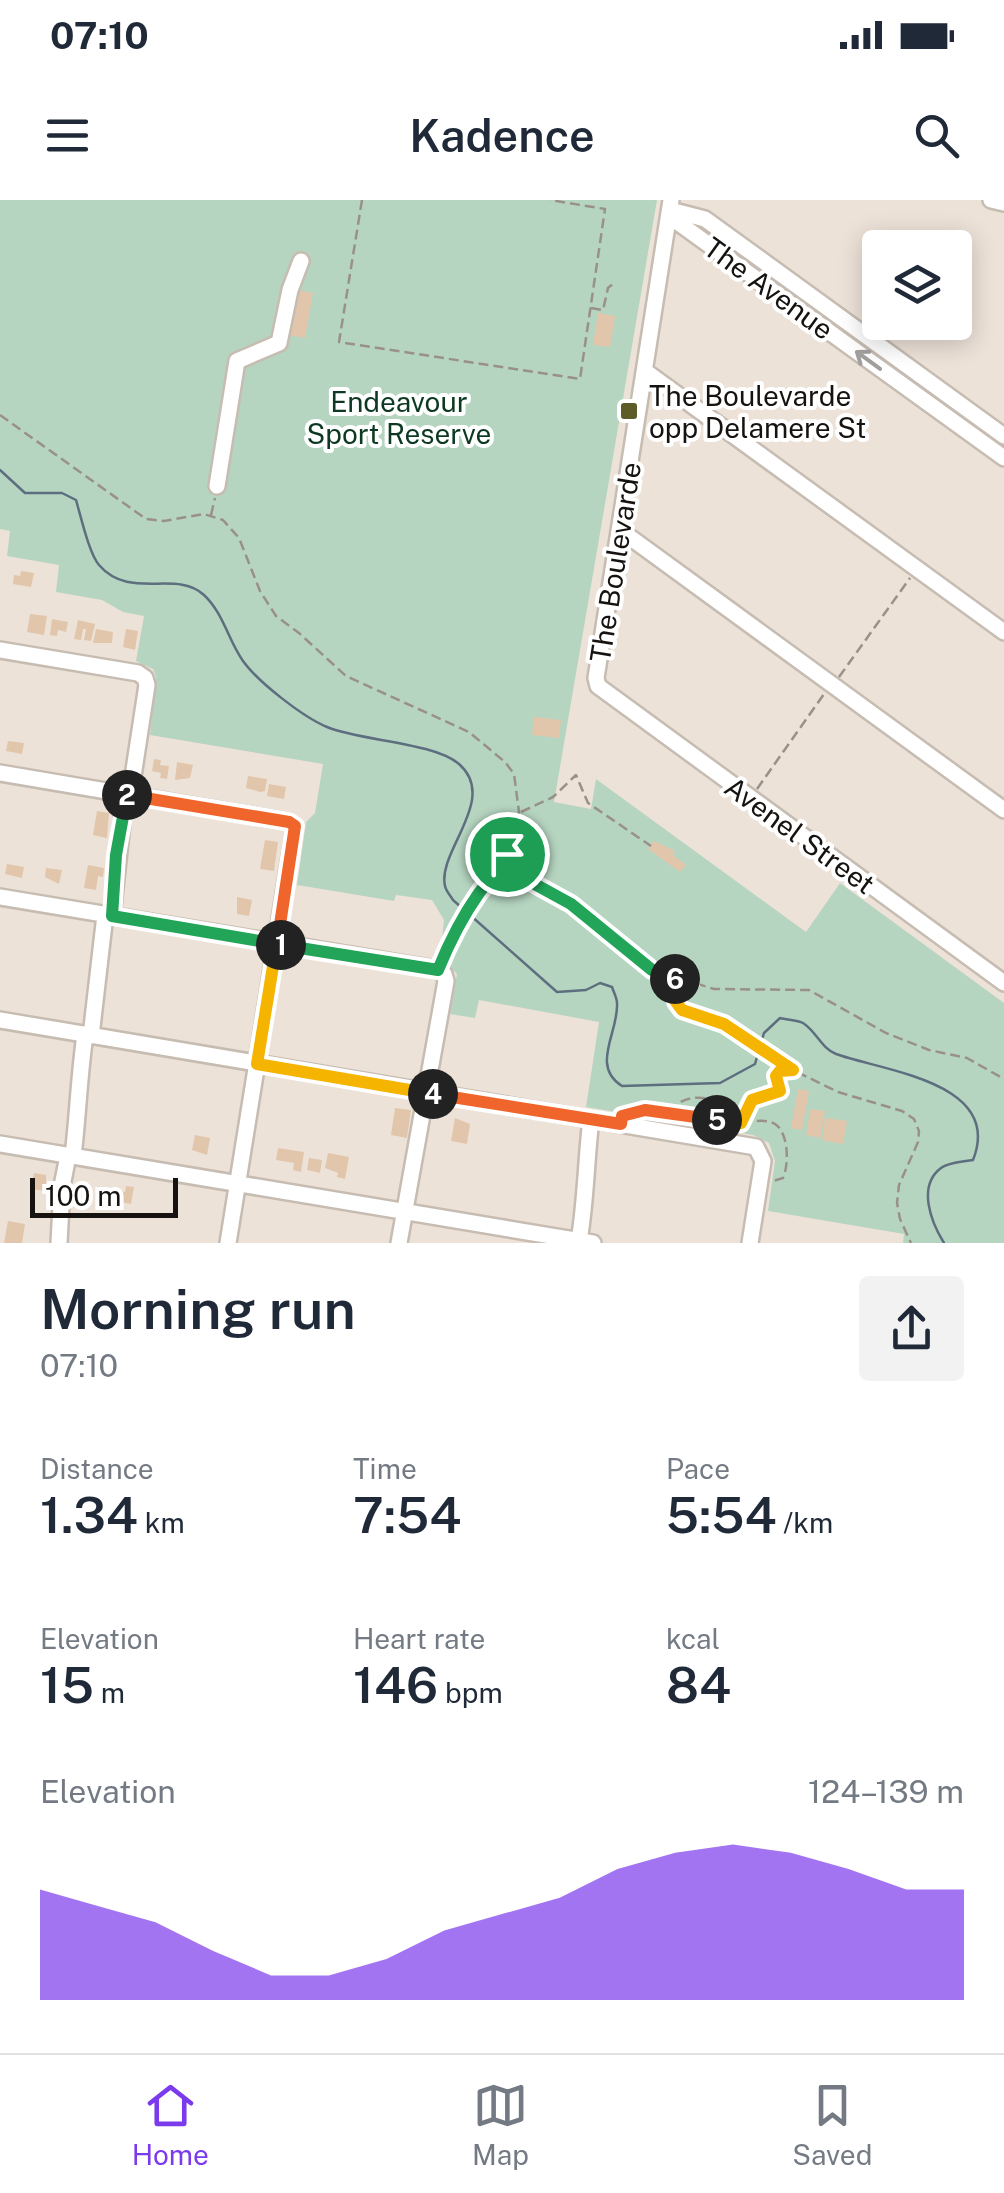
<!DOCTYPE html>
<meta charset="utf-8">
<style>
body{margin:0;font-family:"Public Sans",sans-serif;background:#f2f2f3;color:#1f2937;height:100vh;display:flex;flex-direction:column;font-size:38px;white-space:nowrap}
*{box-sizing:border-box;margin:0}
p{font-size:32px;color:#747a83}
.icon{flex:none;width:55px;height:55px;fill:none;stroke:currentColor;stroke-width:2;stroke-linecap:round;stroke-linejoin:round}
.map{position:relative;height:1043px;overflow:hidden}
.sheet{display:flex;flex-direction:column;background:#fff;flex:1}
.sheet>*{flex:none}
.tools{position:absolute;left:862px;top:30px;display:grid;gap:20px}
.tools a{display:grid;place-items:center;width:110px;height:110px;border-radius:10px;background:#fff;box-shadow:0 5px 25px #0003;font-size:50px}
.scale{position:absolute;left:30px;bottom:25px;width:148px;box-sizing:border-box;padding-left:10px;border:5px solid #16120f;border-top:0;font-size:28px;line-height:35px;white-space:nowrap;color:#16120f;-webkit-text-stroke:8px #fff;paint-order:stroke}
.pin{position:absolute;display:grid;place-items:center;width:85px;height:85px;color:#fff;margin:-42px;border:5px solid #fff;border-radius:50%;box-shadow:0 2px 10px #0007}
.km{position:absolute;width:50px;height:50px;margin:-25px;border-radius:50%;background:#222;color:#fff;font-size:28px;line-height:50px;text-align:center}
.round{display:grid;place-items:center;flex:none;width:105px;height:105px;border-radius:10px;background:#f2f2f3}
.headline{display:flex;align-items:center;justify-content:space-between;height:170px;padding:0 40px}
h1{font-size:55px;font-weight:600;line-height:75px}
.metrics{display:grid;grid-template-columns:repeat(3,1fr);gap:15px;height:170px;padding:10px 40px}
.metrics div{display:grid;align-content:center}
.metrics b{font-size:50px;font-weight:600}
.metrics small{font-size:28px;font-weight:400}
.metrics p{font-size:28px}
.chart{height:280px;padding:20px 40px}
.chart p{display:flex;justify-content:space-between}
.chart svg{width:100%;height:180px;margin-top:10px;fill:#7c3aed;opacity:.7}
.status{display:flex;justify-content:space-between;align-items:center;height:70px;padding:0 50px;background:#fff;direction:ltr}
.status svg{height:28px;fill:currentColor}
header{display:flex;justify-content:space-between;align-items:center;height:130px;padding:0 40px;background:#fff;font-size:45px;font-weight:600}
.tab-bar{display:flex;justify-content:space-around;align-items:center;height:140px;border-top:2px solid #e0e1e3;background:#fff;font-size:28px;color:#747a83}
.tab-bar a{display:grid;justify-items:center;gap:5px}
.tab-bar .selected{color:#7c3aed}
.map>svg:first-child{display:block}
.green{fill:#b6d5c1}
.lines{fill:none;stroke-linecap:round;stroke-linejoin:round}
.stream{stroke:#5d6e7f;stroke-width:2.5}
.building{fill:#e1c6ab}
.minor-casing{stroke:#c6bcb1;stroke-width:20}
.path{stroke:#999189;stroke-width:2.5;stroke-dasharray:10 5;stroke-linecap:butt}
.minor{stroke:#fff;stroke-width:15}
.oneway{stroke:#a2a09f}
.split-1-casing{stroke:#fff;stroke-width:20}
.split-2-casing{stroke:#fff;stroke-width:20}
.split-3-casing{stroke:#fff;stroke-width:20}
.split-4-casing{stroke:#fff;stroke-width:20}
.split-5-casing{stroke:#fff;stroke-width:20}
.split-6-casing{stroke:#fff;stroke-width:20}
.split-7-casing{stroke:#fff;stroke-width:20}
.split-1{stroke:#22a559;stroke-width:12}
.split-2{stroke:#f0652b;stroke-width:12}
.split-3{stroke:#22a559;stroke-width:12}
.split-4{stroke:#f5b400;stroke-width:12}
.split-5{stroke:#f0652b;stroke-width:12}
.split-6{stroke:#f5b400;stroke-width:12}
.split-7{stroke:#22a559;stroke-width:12}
.poi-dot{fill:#5d5b27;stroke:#fff;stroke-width:4}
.labels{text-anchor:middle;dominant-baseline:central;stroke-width:8;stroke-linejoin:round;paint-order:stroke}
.street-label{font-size:28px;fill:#16120f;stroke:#fff}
.poi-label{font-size:28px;fill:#16120f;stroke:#fff;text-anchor:start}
.park-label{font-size:28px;fill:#0d3923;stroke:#fff}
</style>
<div class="status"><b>07:10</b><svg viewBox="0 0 49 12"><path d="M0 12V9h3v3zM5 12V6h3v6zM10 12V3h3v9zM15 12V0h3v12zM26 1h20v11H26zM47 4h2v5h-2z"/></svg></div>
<header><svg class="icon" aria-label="menu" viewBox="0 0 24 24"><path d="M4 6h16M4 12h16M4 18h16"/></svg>Kadence<svg class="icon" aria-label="search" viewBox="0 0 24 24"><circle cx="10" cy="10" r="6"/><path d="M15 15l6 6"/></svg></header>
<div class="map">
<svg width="1004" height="1043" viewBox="0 0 1004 1043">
<rect width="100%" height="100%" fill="#ede2d8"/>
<!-- green -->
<path class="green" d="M0 0H657L554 602 591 609 596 579 806 732 840 683 1004 803V1043H903L904 1034 768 1011 775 961 769 943 753 935 586 907 599 822 479 800 475 818 450 814 457 774 440 758 444 720 432 700 396 695 394 701 297 685 306 622 315 613 323 564 150 535 156 477 153 469 136 461 144 416 123 412 102 400 56 392 59 365 7 356 10 331 0 329Z"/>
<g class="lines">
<!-- stream -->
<path class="stream" d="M0 270 25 293H62L76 300C81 317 89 353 99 365 130 401 176 369 204 395 224 414 228 440 243 461 258 482 303 517 327 527 360 541 433 542 459 564 499 599 437 651 445 686 446 691 450 695 453 700L557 792 586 790 600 783 612 787C614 793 617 798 617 803 619 832 590 866 622 886L720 883 755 864 764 833 780 818C787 820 797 820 803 823 816 831 822 849 836 854 883 871 1004 882 973 960 963 962 949 962 941 968 917 986 931 1022 944 1043"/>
</g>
<!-- building -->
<path class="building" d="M297 90 313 93 305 138 288 135Z
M598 113 615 116 610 147 593 145Z
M21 371 34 373 31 387 13 384 14 375 20 376Z
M30 414 47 416 44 435 27 432Z
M52 419 68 422 66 432 58 430 57 436 50 435Z
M78 420 95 424 91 441 84 440 86 429H83L81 440 74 439Z
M96 429 113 432 112 443H93Z
M126 429 138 431 135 450 123 447Z
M534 517 561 520 559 538 532 535Z
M8 541 24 543 22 554 6 551Z
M154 559 161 560 160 565 169 566 167 579 160 578 161 573 152 571Z
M177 562 193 565 190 578 175 580Z
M248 576 267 579 265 591 260 592 246 588Z
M269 584 286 587 284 599 267 596Z
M97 611 109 613 107 638 93 635Z
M265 640 278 642 274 671 260 669Z
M654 641 675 651 673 655 686 665 680 672 648 649Z
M7 664 24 667 22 678 5 674Z
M88 665 104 668 103 677 98 676 96 690 84 688Z
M46 668 62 670 59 684 45 677Z
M237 697 252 700 249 716 237 714Z
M798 889 809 891 802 930 791 928Z
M395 908 411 910 407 938 391 935Z
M810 909 825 911 820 938 806 935Z
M455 918 470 924 467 944 451 941Z
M825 918 847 921 843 944 822 940Z
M195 935 210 938 207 955 192 950Z
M278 948 304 952 301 972 293 970 294 963 276 960Z
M328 953 349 957 345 979 337 977 338 973 325 968Z
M309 958 322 960 320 973 307 970Z
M34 973 46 975V991L31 989Z
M126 986 134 987 131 1004 116 1001 118 991 125 992Z
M8 1021 25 1024 22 1043H4Z"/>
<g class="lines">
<!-- minor casing -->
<g class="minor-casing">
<path id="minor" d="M671 0 596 478 598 486 1004 783
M991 0 1004 3
M669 16 1004 258
M669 16 678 12 705 19 1004 236
M645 171 1004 432
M217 286 237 161 279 143 290 90 301 61
M620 330 1004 610
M0 450 138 473 145 478 147 485 130 596
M0 573 289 622 295 626 228 1043
M0 697 436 769 444 774 446 781 399 1043
M112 716 125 595
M0 820 756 947 763 961 750 1043
M91 836 105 715
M0 944 593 1043
M73 956C78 915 79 876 85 835
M579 1041C586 1000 586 960 591 919
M59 1043 62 986 68 956"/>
</g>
<!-- path -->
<path class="path" d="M362 0 339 142 580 179 605 9 550 0
M591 108 603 110 608 88 614 83
M0 215 146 319 164 321 204 314 223 320 239 338 260 391 276 416 299 433 346 476 469 532 505 562 514 574 519 612 507 647 512 666 534 685 571 704 652 770 682 810 723 824 793 870 838 892 902 911 914 919 919 931 918 942 899 985 897 1003 900 1019 911 1043
M211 315 215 298
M839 477 910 378
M757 589 824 494
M521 612 553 597 576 575 588 603 651 646
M443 759 472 703 501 669 506 656
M653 770 714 789 809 790 886 833 929 850 967 858 1004 879
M675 801 676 791 685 784
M670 912C679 896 704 894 719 903L718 919
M630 913 657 911 741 923 748 904 780 891 776 875 780 871 792 870
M742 923C752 922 765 918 775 924 789 933 789 965 783 978L773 981"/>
<!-- minor -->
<use href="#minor" class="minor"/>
</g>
<!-- one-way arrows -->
<defs><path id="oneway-shaft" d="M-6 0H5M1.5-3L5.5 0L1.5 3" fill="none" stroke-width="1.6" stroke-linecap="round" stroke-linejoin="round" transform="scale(2.5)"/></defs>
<use class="oneway" href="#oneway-shaft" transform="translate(868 160) rotate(-144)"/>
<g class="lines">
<!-- split-1 casing -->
<g class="split-1-casing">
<path id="split-1" d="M281 745 438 770C449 743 462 717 479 693 489 679 501 670 507 654"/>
</g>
<!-- split-2 casing -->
<g class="split-2-casing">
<path id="split-2" d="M127 595 289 622 295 626 277 744 281 745"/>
</g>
<!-- split-3 casing -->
<g class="split-3-casing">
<path id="split-3" d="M127 595 116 655 112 716 277 744 276 748"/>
</g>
<!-- split-4 casing -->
<g class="split-4-casing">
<path id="split-4" d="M276 748 257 864 433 894"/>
</g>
<!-- split-5 casing -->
<g class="split-5-casing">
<path id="split-5" d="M433 894 621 924 622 916 645 910 717 920"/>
</g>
<!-- split-6 casing -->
<g class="split-6-casing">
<path id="split-6" d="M675 779 690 783 676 791V802L682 810 724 824 793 870 780 871 776 876 780 891 752 900 741 923 717 920"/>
</g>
<!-- split-7 casing -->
<g class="split-7-casing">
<path id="split-7" d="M507 654 520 676 571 704 652 770 675 779"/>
</g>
<!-- split-1 -->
<use href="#split-1" class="split-1"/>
<!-- split-2 -->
<use href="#split-2" class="split-2"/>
<!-- split-3 -->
<use href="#split-3" class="split-3"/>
<!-- split-4 -->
<use href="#split-4" class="split-4"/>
<!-- split-5 -->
<use href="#split-5" class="split-5"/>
<!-- split-6 -->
<use href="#split-6" class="split-6"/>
<!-- split-7 -->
<use href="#split-7" class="split-7"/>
</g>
<!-- markers -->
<rect class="poi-dot" x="619" y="201" width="20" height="20" rx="5"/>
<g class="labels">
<!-- street labels -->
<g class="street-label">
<text transform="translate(769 88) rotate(36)">The Avenue</text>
<text transform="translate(615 362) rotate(-81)">The Boulevarde</text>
<text transform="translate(800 635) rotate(36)">Avenel Street</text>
</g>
<!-- poi labels -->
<g class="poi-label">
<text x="649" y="195">The Boulevarde<tspan x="649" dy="32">opp Delamere St</tspan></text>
</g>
<!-- park labels -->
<g class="park-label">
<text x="399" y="201">Endeavour<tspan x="399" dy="32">Sport Reserve</tspan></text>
</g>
</g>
</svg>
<div class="tools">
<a><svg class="icon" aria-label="layers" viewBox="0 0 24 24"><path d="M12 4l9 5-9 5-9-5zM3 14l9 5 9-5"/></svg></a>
</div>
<div class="scale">100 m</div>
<div class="pin" style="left:507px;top:654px;background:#1e9e55"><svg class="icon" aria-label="arrive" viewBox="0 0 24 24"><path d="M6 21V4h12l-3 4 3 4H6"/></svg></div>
<b class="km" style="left:281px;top:745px">1</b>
<b class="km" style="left:127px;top:595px">2</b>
<b class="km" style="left:433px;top:894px">4</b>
<b class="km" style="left:717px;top:920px">5</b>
<b class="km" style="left:675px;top:779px">6</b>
</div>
<section class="sheet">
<div class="headline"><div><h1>Morning run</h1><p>07:10</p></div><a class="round"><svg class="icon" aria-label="share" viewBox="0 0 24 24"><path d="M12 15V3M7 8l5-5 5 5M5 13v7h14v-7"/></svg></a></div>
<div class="metrics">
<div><p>Distance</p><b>1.34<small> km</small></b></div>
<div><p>Time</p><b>7:54</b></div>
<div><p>Pace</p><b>5:54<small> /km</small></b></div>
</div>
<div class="metrics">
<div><p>Elevation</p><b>15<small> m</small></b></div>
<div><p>Heart rate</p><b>146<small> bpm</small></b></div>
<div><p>kcal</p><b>84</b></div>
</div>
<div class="chart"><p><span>Elevation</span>124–139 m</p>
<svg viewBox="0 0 160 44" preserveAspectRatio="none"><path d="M0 44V17L10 21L20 25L30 32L40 38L50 38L60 34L70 27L80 23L90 19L100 12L110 8L120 6L130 8L140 12L150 17L160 17V44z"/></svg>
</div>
</section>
<nav class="tab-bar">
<a class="selected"><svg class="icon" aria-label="home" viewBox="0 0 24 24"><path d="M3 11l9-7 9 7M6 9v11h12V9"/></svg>Home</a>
<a><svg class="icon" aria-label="map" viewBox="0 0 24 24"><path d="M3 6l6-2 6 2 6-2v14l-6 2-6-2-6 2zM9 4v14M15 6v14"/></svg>Map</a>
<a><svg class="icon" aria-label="saved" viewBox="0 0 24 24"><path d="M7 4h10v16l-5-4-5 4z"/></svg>Saved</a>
</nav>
